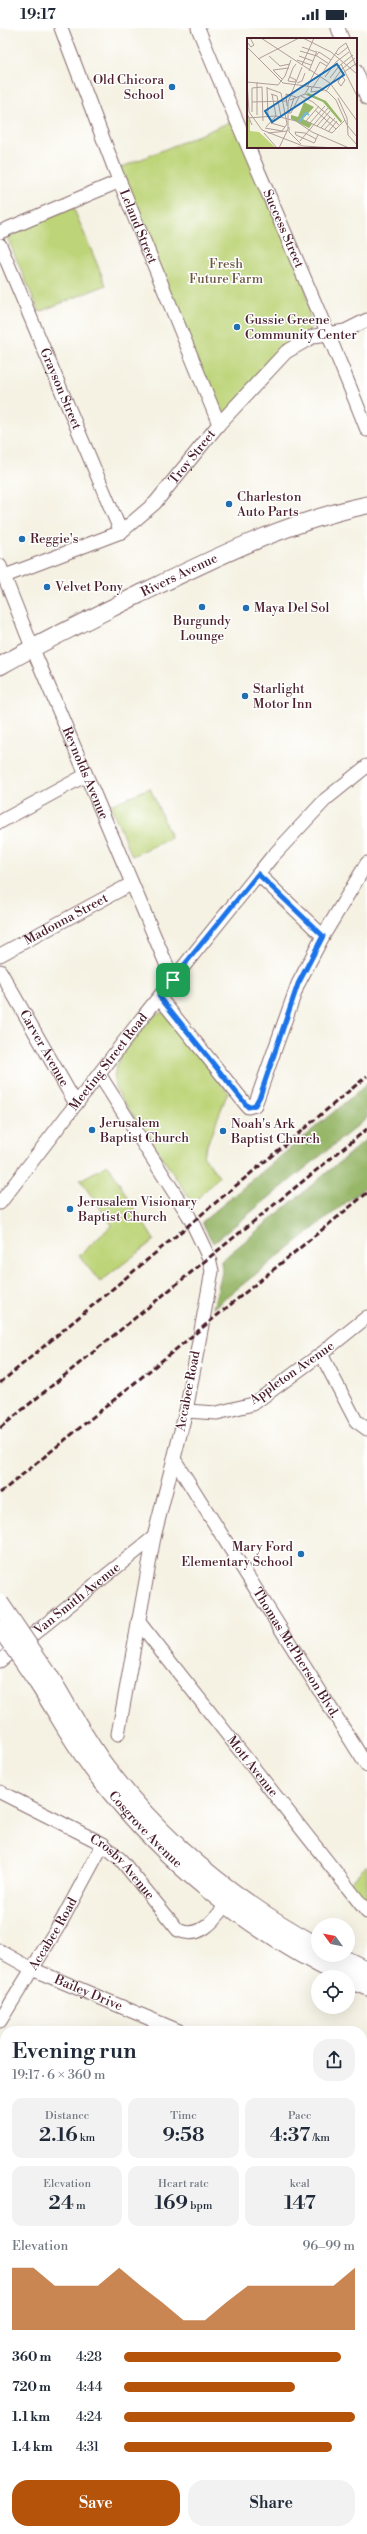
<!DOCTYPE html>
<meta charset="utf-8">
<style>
body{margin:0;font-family:"Libre Bodoni",serif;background:#f2f2f3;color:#1f2937;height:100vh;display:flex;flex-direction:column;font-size:15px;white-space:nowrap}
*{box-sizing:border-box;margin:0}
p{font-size:13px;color:#747a83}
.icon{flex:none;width:22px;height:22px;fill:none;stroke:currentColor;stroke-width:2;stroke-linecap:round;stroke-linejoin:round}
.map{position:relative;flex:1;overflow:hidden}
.side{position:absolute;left:0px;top:1998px;width:367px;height:508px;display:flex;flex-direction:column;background:#fff;border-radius:16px 16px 0 0;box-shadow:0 4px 16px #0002}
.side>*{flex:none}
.needle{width:26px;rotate:303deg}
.tools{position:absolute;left:311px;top:1890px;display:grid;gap:8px}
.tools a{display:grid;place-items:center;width:44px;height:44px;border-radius:50%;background:#fff;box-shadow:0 4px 16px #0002;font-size:20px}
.pin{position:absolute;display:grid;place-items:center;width:34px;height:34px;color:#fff;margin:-17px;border-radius:8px;box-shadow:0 2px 6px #0006}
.round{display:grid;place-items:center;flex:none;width:42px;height:42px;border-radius:16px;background:#f2f2f3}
.overview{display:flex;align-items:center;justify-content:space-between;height:68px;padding:0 12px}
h1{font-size:22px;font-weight:600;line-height:30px}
.stats{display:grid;grid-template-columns:repeat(3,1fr);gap:6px;height:68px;padding:4px 12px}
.stats div{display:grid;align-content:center;border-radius:10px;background:#f2f2f3;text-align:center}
.stats b{font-size:20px;font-weight:600}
.stats small{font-size:11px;font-weight:400}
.stats p{font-size:11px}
.chart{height:112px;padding:8px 12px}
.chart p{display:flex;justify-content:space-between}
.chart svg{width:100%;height:72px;margin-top:4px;fill:#b45309;opacity:.7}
.button{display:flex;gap:8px;margin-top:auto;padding:8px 12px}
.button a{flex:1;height:46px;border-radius:16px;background:#b45309;color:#fff;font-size:16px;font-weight:600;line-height:46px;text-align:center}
.button a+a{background:#f2f2f3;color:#1f2937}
ul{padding:0 12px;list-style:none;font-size:13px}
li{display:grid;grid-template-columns:64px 48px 1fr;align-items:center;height:30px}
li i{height:10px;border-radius:5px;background:#b45309}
.status{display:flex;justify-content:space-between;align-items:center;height:28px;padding:0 20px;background:#fff;direction:ltr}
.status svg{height:11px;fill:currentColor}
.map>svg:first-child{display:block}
.green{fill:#bdd478;stroke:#847a52}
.forest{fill:#96b668;stroke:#706a4a}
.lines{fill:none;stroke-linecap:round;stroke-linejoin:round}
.minor-casing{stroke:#86696b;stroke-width:15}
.major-casing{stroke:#86696b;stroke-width:19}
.minor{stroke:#fff;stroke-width:13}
.major{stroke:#fff;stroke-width:17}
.rail{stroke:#4a1f2b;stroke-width:3;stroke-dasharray:6 3;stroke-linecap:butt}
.major-bridge-casing{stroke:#86696b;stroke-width:19;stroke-linecap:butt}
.major-bridge{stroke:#fff;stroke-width:17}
.route-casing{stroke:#fff;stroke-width:8}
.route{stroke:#1a73e8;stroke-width:5}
.poi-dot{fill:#1f6fb2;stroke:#fff;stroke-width:1.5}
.labels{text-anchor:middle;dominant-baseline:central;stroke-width:3;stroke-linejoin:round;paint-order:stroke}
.poi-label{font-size:13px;fill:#4a1f2b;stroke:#fff;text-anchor:start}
.street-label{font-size:13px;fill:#4a1f2b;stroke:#fff}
.park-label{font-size:13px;fill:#6c5542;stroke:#fff}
.inset-river{fill:none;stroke:#70bae9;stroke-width:2}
.inset-road{fill:none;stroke:#b19e99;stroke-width:1}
.view{fill:#1f6fb2;fill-opacity:0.15;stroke:#1f6fb2;stroke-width:2}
.inset-edge{fill:none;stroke:#4a1f2b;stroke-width:2}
</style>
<div class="status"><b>19:17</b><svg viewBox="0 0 49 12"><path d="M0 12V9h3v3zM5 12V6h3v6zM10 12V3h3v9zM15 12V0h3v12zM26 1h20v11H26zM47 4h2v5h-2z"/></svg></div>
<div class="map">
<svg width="367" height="2506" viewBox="0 0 367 2506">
<rect width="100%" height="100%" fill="#fff"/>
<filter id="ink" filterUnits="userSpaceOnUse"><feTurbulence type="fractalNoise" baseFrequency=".025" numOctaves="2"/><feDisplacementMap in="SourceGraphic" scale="8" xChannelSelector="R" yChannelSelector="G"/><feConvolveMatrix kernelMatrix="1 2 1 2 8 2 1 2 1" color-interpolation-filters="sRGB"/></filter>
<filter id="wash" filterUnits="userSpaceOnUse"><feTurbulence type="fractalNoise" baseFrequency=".012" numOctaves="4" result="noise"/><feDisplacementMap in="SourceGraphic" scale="16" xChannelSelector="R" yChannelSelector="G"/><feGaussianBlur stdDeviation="0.9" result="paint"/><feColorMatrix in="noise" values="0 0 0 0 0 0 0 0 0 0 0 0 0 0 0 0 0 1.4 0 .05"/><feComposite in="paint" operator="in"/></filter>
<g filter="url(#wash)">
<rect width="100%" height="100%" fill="#f5f2e3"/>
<!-- green -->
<path class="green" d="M235 92 305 255 311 299 219 395 115 142Z
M73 179 106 257 39 284 7 209Z
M150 760 171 810 132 828 110 777Z
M158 985H164L228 1064 203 1127 219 1149 193 1175 116 1062C106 1035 137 1008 153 989Z
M108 1137 154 1212 100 1254 79 1228 112 1197 80 1152Z
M367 1837V1877L349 1855Z"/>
<!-- forest -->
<path class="forest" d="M367 1056V1090L213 1215 202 1194Z
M367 1111V1158L213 1280 222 1244 221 1233Z"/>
</g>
<g filter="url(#ink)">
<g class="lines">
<!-- minor casing -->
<g class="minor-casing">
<g id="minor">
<path id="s1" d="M61 0 115 142 219 396"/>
<path id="s2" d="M198 0C253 135 314 266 367 402"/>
<path d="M338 0 342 11"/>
<path d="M356 43 367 70"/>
<path d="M0 204 120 153"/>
<path id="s3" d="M0 217 121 504"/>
<path id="s4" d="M0 538 32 619 173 952"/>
<path id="s5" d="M5 548 121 504 155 475 219 396 286 324 314 308 345 303 367 292"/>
<path d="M0 794 86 747"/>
<path d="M258 846 323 908"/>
<path id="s6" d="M0 927 131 856"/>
<path id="s7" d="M0 943 76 1076"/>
<path d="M159 969 248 1079 255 1077 298 956 323 908 367 835"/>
<path d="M99 1046 189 1188 209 1230 212 1243 186 1383 154 1509 118 1706"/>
<path id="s8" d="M0 1175 142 990 271 830 326 771 367 738"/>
<path d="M321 1326 356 1393 367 1401"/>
<path d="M186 1383 217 1385 253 1376 321 1326 367 1289"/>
<path id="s9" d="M174 1431 367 1738"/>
<path id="s10" d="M138 1593 367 1884"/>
<path id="s11" d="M0 1633 154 1509"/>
<path id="s12" d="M0 1764 103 1816 121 1832 178 1902C199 1912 214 1893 226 1877"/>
<path id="s13" d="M0 1923 32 1941 179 2003"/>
<path id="s14" d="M0 1993 61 1894 103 1816"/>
<path d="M362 2071H367"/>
<path d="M0 2074 5 2076"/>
<path d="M362 2197 367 2200"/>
<path d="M0 2224 5 2226"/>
<path d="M362 2246 367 2240"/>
<path d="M0 2405 5 2409"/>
<path d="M362 2450 367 2462"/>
<path d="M155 2501 163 2506"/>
<path d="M191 2506 194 2501"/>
</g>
</g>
<!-- major casing -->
<g class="major-casing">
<g id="major">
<path id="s15" d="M0 638C45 612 92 590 138 567 212 531 286 494 367 477"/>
<path d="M49 1647C68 1678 85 1711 107 1740 163 1814 237 1874 318 1918"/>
<path id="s16" d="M39 1657C59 1688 77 1722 100 1751 165 1834 249 1904 345 1949"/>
<path d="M336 1927 367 1942"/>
<path d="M348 1951 367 1959"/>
</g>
</g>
<!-- minor -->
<use href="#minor" class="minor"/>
<!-- major -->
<use href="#major" class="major"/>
<!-- rail -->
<path class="rail" d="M0 1355 367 1048
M0 1400 367 1101
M0 1465 367 1165"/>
<!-- major-bridge casing -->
<g class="major-bridge-casing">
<path id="major-bridge" d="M0 1575 49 1647
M0 1600 39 1657"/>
</g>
<!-- major-bridge -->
<use href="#major-bridge" class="major-bridge"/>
</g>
</g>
<g class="lines" filter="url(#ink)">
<!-- route casing -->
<g class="route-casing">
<path id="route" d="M258 846 323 908 298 956 260 1068 255 1077 248 1079 159 968Z"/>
</g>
<!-- route -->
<use href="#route" class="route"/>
</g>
<!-- markers -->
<g class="poi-dot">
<circle cx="172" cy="59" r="4"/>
<circle cx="237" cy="299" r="4"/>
<circle cx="229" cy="476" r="4"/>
<circle cx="22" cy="511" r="4"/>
<circle cx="47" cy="559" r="4"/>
<circle cx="202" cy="579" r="4"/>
<circle cx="246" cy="580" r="4"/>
<circle cx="245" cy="668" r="4"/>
<circle cx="92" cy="1102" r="4"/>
<circle cx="223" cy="1103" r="4"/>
<circle cx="70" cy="1181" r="4"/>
<circle cx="301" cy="1526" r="4"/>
</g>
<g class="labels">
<!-- poi labels -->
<g class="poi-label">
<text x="164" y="52" text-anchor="end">Old Chicora<tspan x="164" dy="15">School</tspan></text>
<text x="245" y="292">Gussie Greene<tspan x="245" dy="15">Community Center</tspan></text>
<text x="237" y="469">Charleston<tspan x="237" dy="15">Auto Parts</tspan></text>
<text x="30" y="511">Reggie's</text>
<text x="55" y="559">Velvet Pony</text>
<text x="254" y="580">Maya Del Sol</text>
<text x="202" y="593" text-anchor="middle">Burgundy<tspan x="202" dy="15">Lounge</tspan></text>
<text x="253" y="661">Starlight<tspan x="253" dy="15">Motor Inn</tspan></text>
<text x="100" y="1095">Jerusalem<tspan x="100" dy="15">Baptist Church</tspan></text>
<text x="231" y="1096">Noah's Ark<tspan x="231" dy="15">Baptist Church</tspan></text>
<text x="78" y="1174">Jerusalem Visionary<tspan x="78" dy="15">Baptist Church</tspan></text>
<text x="293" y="1519" text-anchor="end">Mary Ford<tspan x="293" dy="15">Elementary School</tspan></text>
</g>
<!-- street labels -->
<g class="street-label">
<text stroke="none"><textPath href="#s1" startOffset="213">Leland Street</textPath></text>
<text stroke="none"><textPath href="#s2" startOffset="218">Success Street</textPath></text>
<text stroke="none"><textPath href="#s3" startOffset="156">Grayson Street</textPath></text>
<text stroke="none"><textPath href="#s5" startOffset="228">Troy Street</textPath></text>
<text stroke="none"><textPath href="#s15" startOffset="201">Rivers Avenue</textPath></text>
<text stroke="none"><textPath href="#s4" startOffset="224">Reynolds Avenue</textPath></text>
<text stroke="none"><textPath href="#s6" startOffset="75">Madonna Street</textPath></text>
<text stroke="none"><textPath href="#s7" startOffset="89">Carver Avenue</textPath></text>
<text stroke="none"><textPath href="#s8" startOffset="178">Meeting Street Road</textPath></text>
<text transform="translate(292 1345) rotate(-35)">Appleton Avenue</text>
<text transform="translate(188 1363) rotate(-79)">Accabee Road</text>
<text stroke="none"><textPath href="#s11" startOffset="99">Van Smith Avenue</textPath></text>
<text stroke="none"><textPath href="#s9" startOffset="229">Thomas McPherson Blvd.</textPath></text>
<text stroke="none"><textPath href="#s10" startOffset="185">Mott Avenue</textPath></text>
<text stroke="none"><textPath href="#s16" startOffset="180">Cosgrove Avenue</textPath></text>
<text stroke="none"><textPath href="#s12" startOffset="145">Crosby Avenue</textPath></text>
<text stroke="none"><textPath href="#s14" startOffset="102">Accabee Road</textPath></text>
<text stroke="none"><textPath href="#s13" startOffset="98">Bailey Drive</textPath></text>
</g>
<!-- park labels -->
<g class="park-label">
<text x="226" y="236">Fresh<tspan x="226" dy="15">Future Farm</tspan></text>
</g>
</g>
<!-- overview -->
<g transform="translate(247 10)">
<rect width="110" height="110" fill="#f5f2e3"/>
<path d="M0 80 3 82V93L12 94 29 110H0Z" fill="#bdd478"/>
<path d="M59 54 79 63 95 83 94 85 76 64 57 56H61ZM57 64 67 69 56 81 65 86 62 90 44 81V77L51 79Z" fill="#96b668"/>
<path class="inset-river" d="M52 84 59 75 62 77"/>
<path class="inset-road" d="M14 0 83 45 110 83M56 0 84 14 110 36M0 4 4 9 7 7 3 0M0 9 36 45 74 50 81 54 89 62 100 87 110 99M55 9 69 14M53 13 70 18 82 26M89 15 91 17 101 9M22 18 33 28 43 26M52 18 66 23M69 18 72 14 84 22M11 21 52 0M50 22 64 27M94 26 110 58M55 27 67 0M62 33 70 13M43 39 49 42 48 44 41 43 46 30 49 26M78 39 89 24 102 14M83 40 92 28 106 17M35 41 26 32 42 30M0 43 2 74 15 92 56 108 88 110M0 44 31 47 38 38 44 22M10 44V77M50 45 55 43 58 35M94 48 91 44 97 34 110 25M94 48 98 42 94 37M20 49 21 79M60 49 73 24 80 28M65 49 64 54 77 52M66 49 92 10 99 5 110 30M79 53 95 31 108 20M24 56 30 58 34 79M54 58 66 64 92 87M91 60 100 80 101 97 110 107M43 62 58 56 62 49M5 64 40 63M40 68 39 56 49 59M72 68 59 83 85 95 98 82M68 72 89 91M5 74V50L15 49 16 83M0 75 5 87M41 75H44L52 59M42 75 47 60M0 80 29 78 49 83 65 94 102 110M24 85 38 89M63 85 78 68M70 88 83 73M19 89 29 78 25 56M42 89V94L54 106M18 90 35 93 40 86 34 55 20 50M74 90 83 79M77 92 88 80M81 94 90 83M17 95 30 110M21 95 40 93M69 101 58 95 48 94 49 97 67 105 68 104 69 101 71 97M53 103 81 70M32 110 41 91V64L55 29M42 110 54 109"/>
<path class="view" d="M90 26 97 37 25 84 18 73Z"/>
<rect width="110" height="110" class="inset-edge"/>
</g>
</svg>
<div class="tools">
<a><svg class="needle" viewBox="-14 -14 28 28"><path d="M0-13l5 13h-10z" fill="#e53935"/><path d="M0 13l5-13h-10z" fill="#747a83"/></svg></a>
<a><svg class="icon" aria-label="locate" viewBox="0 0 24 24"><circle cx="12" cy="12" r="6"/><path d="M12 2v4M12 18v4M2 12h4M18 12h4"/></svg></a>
</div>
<div class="pin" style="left:173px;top:952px;background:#1e9e55"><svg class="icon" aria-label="arrive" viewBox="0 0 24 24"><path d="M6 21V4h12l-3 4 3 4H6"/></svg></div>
<section class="side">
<div class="overview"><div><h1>Evening run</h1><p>19:17 · 6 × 360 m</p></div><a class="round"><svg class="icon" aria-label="share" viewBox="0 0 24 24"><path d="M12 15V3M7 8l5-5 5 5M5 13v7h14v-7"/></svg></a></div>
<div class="stats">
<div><p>Distance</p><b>2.16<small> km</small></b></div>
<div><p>Time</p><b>9:58</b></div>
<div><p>Pace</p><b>4:37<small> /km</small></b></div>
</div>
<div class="stats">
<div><p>Elevation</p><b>24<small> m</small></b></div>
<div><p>Heart rate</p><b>169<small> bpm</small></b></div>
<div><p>kcal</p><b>147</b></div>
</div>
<div class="chart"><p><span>Elevation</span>96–99 m</p>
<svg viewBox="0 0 160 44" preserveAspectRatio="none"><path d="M0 44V6L10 6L20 17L30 17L40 17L50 6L60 17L70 27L80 38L90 38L100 27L110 17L120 17L130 17L140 17L150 17L160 6V44z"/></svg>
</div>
<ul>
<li><b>360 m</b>4:28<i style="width:94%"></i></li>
<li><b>720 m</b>4:44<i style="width:74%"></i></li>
<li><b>1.1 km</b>4:24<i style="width:100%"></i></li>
<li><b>1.4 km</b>4:31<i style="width:90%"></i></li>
</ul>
<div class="button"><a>Save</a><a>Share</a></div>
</section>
</div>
